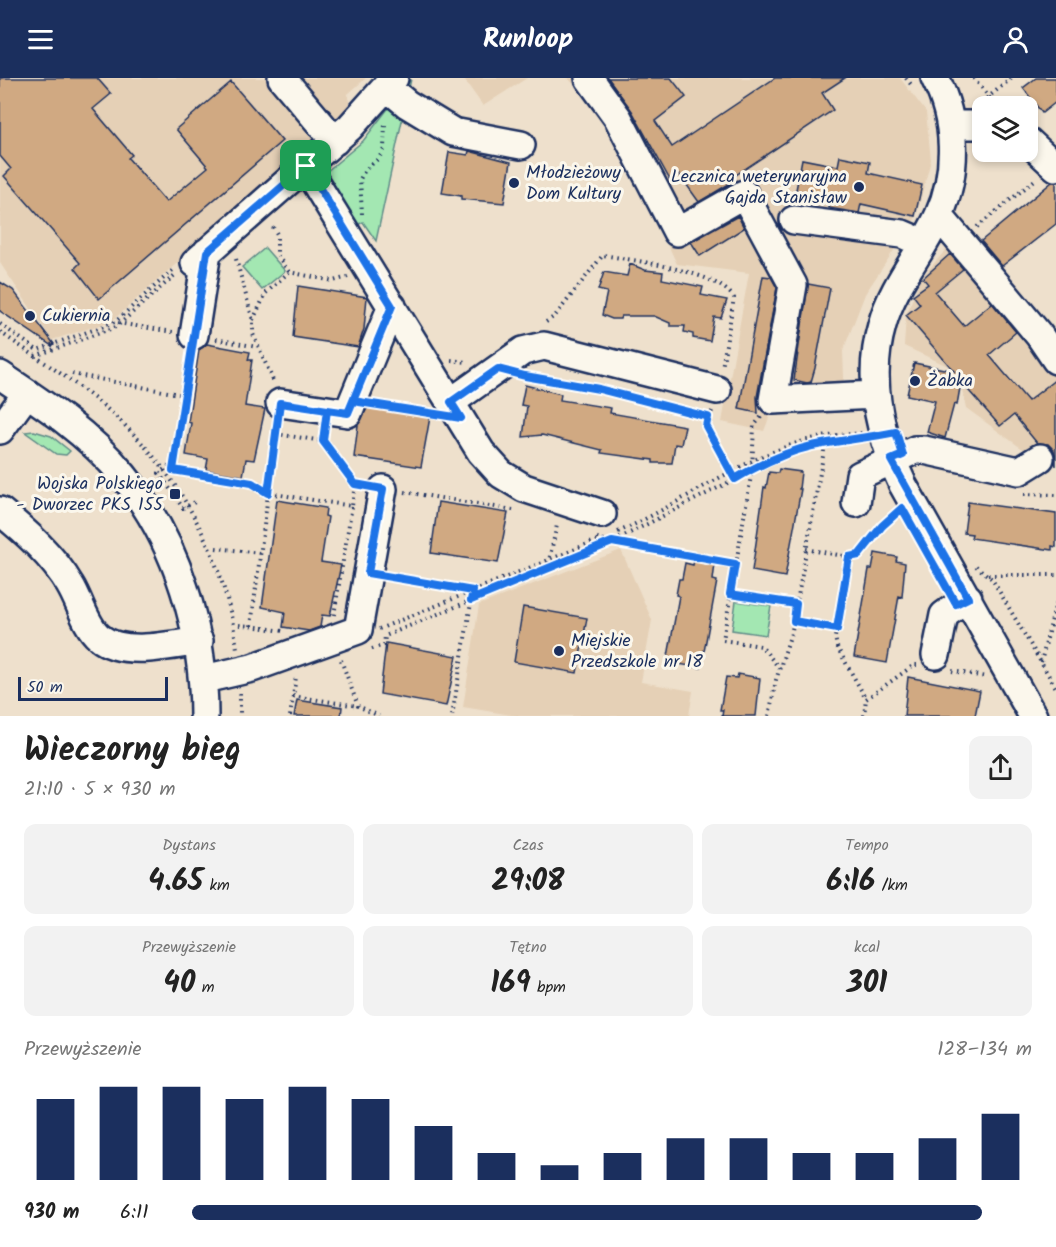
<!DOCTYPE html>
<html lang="pl">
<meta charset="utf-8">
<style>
body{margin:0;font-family:Kalam,sans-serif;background:#f2f2f2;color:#222;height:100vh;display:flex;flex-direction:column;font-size:22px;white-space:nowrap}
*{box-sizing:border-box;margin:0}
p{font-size:20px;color:#767676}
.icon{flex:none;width:33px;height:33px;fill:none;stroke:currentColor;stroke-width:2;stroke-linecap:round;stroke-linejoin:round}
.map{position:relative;height:638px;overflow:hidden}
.side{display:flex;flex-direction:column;background:#fff;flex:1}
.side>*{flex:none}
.controls{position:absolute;left:972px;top:18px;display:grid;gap:12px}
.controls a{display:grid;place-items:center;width:66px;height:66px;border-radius:12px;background:#fff;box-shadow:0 3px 9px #0003;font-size:30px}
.scale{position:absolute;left:18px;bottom:15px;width:150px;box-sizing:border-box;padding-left:6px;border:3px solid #1b2f5e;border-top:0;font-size:16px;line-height:21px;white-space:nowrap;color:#1b2f5e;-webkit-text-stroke:4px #fbf7ec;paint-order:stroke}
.pin{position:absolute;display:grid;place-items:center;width:51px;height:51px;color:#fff;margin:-26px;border-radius:12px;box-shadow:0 3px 9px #0006}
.round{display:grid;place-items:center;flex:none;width:63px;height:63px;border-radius:12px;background:#f2f2f2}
.overview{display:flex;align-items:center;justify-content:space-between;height:102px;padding:0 24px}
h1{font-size:33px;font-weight:600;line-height:45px}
.figures{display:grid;grid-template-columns:repeat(3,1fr);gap:9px;height:102px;padding:6px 24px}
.figures div{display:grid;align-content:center;border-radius:12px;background:#f2f2f2;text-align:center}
.figures b{font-size:30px;font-weight:600}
.figures small{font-size:16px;font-weight:400}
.figures p{font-size:16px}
.chart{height:168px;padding:12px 24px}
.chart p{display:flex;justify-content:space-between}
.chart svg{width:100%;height:108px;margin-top:6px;stroke:#1b2f5e;stroke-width:6}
ul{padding:0 24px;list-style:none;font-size:20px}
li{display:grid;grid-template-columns:96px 72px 1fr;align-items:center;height:45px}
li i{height:15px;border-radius:8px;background:#1b2f5e}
header{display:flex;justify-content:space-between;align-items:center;height:78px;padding:0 24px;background:#1b2f5e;color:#fff;font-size:27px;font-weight:600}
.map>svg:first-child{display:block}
.built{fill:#e5d0b6}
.green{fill:#a3e7b2;stroke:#5f8b88;stroke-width:1.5}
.building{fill:#d0a982;stroke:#1b2f5e;stroke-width:1.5}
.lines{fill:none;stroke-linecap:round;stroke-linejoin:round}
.minor-casing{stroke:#1b2f5e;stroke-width:32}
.path{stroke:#1b2f5e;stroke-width:4;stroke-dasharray:1.5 4.5;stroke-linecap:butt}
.minor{stroke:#fbf7ec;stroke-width:27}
.route-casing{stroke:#fff;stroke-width:12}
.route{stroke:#1a73e8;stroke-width:8}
.poi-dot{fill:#1b2f5e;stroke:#fbf7ec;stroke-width:2}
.labels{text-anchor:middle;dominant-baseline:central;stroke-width:6;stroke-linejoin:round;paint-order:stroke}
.poi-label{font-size:18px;fill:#1b2f5e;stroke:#fbf7ec;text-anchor:start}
</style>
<header><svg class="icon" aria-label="menu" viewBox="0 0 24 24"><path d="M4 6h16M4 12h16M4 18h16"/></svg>Runloop<svg class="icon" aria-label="person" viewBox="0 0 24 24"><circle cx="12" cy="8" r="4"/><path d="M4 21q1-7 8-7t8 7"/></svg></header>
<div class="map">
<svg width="1056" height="638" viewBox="0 0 1056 638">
<rect width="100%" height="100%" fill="#eee0cc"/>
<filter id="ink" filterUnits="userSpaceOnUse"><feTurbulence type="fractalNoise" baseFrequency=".0167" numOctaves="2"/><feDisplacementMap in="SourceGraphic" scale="12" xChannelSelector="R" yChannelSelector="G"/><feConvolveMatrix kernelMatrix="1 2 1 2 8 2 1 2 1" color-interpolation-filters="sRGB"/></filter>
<g filter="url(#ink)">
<!-- built -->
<path class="built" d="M0 0H366L348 16 350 31 112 243 52 262 0 185Z
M463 0H527L483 28Z
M568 0H900L926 34 931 82 916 139 865 216 843 273 845 324 771 335 764 353 722 344 749 195 677 186 611 47Z
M953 164 1056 289V385L1049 390 966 330 961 307 963 295 904 268 906 237 921 200Z
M621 472 652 542 641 604 693 613 689 638H517L463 629 479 527Z"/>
<!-- green -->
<path class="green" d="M411 1 376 163 363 144 352 150 320 99 363 63Z
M265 170 285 193 262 212 242 189Z
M34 353 51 358 70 373 66 377 56 376 25 354Z
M736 523 771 528 766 557 732 552Z"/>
<!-- building -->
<path class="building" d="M0 0H97L111 16 93 31 132 77 128 80 166 124 208 89 176 51 231 4 282 63 99 221 75 190 80 185 4 98 11 91 0 78Z
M608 0H671L686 19 655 43 672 69 775 0H845L822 15 833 32 727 103 729 106 699 124 679 96 670 102 632 33Z
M1036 0H1056V24L1042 35 1023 10Z
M469 73 511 84 504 125 461 121V118L442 115 449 74 468 77Z
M840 78 870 84 868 95 922 107 915 138 861 126 859 135 829 130 831 120 796 112 802 81 838 88Z
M1052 104H1056V146L1002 188 981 163Z
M738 138 744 150 700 178 691 164Z
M950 176 963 191 935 214 964 248 992 225 1016 254 989 277 1028 323 1056 301V388L1054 372 1048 366 1037 365 1014 337 1000 348 961 304 957 327 954 326 945 360 927 354 935 323 907 317 914 285 954 293 906 237 920 226 913 217 928 206 923 200Z
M630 186 645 192 663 194 662 201 703 209 701 217 727 222 721 240 714 239 710 263 693 260V256L684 254 685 248H670V245L654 238H621L620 241H612L602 237 607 214 598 212 604 194 627 198Z
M763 198 771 199 777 210 757 319 758 335 739 331Z
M0 204 13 212 54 266 52 268 0 233Z
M808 206 830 210 815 290 811 304 807 305 794 302Z
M298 208 367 219 364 251 358 269 293 259Z
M207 266 250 274 248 282H252L245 328 265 331 254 382 246 381 243 398 206 392 208 381 186 377 191 345 188 344 199 272Z
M525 307 561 316 560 322 611 330 610 335 685 348 681 367 675 366 672 385H653V382L601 375 602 372 542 357 523 359 527 328 521 327Z
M368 329 430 339 421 389 354 379 358 347Z
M779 391 801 394 799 411H801L785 499 752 493 764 409 766 410 769 394 778 395Z
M277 422 326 430 325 438 328 439 321 484 341 487 330 538 322 537 320 549 309 553 283 549 285 534 262 529Z
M438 424 508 435 498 485 431 475Z
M968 424 1056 436V469L1052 468V472L971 460 972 456 964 455Z
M875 475 897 479 896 483 905 485 902 519 899 518 887 585 854 579 869 491H872Z
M694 482 715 486 713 502 717 503 701 590 667 584 679 518 676 517 679 501H682L685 485 693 487Z
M523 529 587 540 577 595 514 584Z
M386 565 457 578 446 628 380 616Z
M738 596 760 600 756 638H722L723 632H720L726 599 737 600Z
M908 599 980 613 975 638H904Z
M297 622 342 629 341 638H294Z"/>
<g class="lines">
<!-- minor casing -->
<g class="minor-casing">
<path id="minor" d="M282 0 335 63
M589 0 618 40 677 154 744 116 793 207 773 322 875 317
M935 0C957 42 958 94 939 137 922 175 893 206 882 247 866 302 879 356 903 407L1033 638
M388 10 407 26 453 54 521 67
M952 47H982
M1028 63 1056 89
M305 88 481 374 501 396 524 410 602 436
M939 138 1039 257 1056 282
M794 142 902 156 923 165
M195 185 350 49 394 0
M194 257 207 174
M0 297C44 326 89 356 123 397 178 464 204 553 204 638
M451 324 523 273 544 268 717 312
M280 325 348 335 392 228
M0 352 27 315
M856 425 860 397 915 372H924L1019 393 1040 380
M0 433C26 454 53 478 70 507 80 523 85 547 99 559 122 579 172 567 199 563
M936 577 944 537 968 520
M204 601 252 590 358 552 383 411"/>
</g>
<!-- path -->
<path class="path" d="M906 0 913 9
M974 0 996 28
M982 24 1012 0
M362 136 360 101 365 92 379 80 384 71 385 45
M273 149 277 156V177L289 194
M977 149 1036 101
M236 181 253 243V256L274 305
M253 242 266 215 289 194 333 203 348 199
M546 244 555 238 603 177C635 183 716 192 734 220L722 290
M118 245 173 254
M0 246 37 272 115 244 173 192
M0 254C38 281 80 306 115 338 182 399 225 481 237 571
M216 261 257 269
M35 278 116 249 176 196
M191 278 173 392 252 406 268 415 352 428 355 406 362 407
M451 282 467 284
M72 296 184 317
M527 299 599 311 708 339
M375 327 429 335
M712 333 706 348 734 401
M761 339 754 348 752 392 723 562 761 568 780 591
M325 354 323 363 355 406
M276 356 323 363
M169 388 159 395 183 430 195 424
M405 414 513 432
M1024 416 1056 417
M895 436 859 477 849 479 835 559 837 569 866 621 914 587H918
M618 454C683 425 742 379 811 361 827 357 845 357 862 355
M597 460 623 467 735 486
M216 470 260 475
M806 471 849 479
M976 488 992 501 1056 610
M547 491 557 447
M988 497H1056
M389 498 473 513 452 638
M730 516 797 526
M334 537 352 428
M794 543 837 551
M239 547 251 548 277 347
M251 548 283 553
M379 551 600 461
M372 571 384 567 385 558 612 464 784 376 813 368 864 361
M341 582 358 628 379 638
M1041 584 1056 525
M952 593 986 599
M240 615V638
M293 618 358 628
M290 638 296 599
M769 638 776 602 792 552 825 367
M864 638 866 621"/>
<!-- minor -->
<use href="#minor" class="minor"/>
</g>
</g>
<g class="lines" filter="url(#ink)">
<!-- route casing -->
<g class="route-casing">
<path id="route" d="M306 88 392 228 348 335 327 332 323 363 355 406 383 411 368 495 473 513 471 522 612 464 735 486 730 516 796 526 794 543 837 551 849 479 859 477 882 448 902 430 956 526 968 520 891 382 903 377 896 354C868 360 840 362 812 368 785 374 759 387 735 401L706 348 708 339 599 311 525 298 498 291 451 324 461 340 353 323 348 335 280 325 268 415 252 405 173 392 207 174 306 88"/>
</g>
<!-- route -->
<use href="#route" class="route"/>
</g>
<!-- markers -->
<g class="poi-dot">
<circle cx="514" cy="105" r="6"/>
<circle cx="859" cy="109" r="6"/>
<circle cx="30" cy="238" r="6"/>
<circle cx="915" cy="303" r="6"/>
<rect x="169" y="410" width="12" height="12" rx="3"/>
<circle cx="559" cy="573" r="6"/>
</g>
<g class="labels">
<!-- poi labels -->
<g class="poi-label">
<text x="526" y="95">Młodzieżowy<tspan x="526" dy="21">Dom Kultury</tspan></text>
<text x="847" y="99" text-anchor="end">Lecznica weterynaryjna<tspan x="847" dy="21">Gajda Stanisław</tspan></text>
<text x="42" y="238">Cukiernia</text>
<text x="927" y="303">Żabka</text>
<text x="163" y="406" text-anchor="end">Wojska Polskiego<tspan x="163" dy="21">- Dworzec PKS 155</tspan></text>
<text x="571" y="563">Miejskie<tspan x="571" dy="21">Przedszkole nr 18</tspan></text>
</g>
</g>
</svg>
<div class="controls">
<a><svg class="icon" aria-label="layers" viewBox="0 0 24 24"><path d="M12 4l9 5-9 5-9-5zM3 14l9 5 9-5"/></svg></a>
</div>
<div class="scale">50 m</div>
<div class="pin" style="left:306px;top:88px;background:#1e9e55"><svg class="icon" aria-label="arrive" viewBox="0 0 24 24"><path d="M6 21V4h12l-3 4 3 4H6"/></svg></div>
</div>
<section class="side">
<div class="overview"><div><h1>Wieczorny bieg</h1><p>21:10 · 5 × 930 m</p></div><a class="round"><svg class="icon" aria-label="share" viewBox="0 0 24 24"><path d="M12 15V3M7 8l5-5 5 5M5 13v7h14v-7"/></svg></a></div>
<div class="figures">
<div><p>Dystans</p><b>4.65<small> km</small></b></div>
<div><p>Czas</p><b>29:08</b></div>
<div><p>Tempo</p><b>6:16<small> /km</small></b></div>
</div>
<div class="figures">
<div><p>Przewyższenie</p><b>40<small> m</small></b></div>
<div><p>Tętno</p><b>169<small> bpm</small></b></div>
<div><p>kcal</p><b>301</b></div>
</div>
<div class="chart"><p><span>Przewyższenie</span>128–134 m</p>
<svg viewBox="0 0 160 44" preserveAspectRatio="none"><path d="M5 44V11M15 44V6M25 44V6M35 44V11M45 44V6M55 44V11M65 44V22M75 44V33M85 44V38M95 44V33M105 44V27M115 44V27M125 44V33M135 44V33M145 44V27M155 44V17"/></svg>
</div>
<ul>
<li><b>930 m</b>6:11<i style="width:94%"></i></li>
</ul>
</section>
